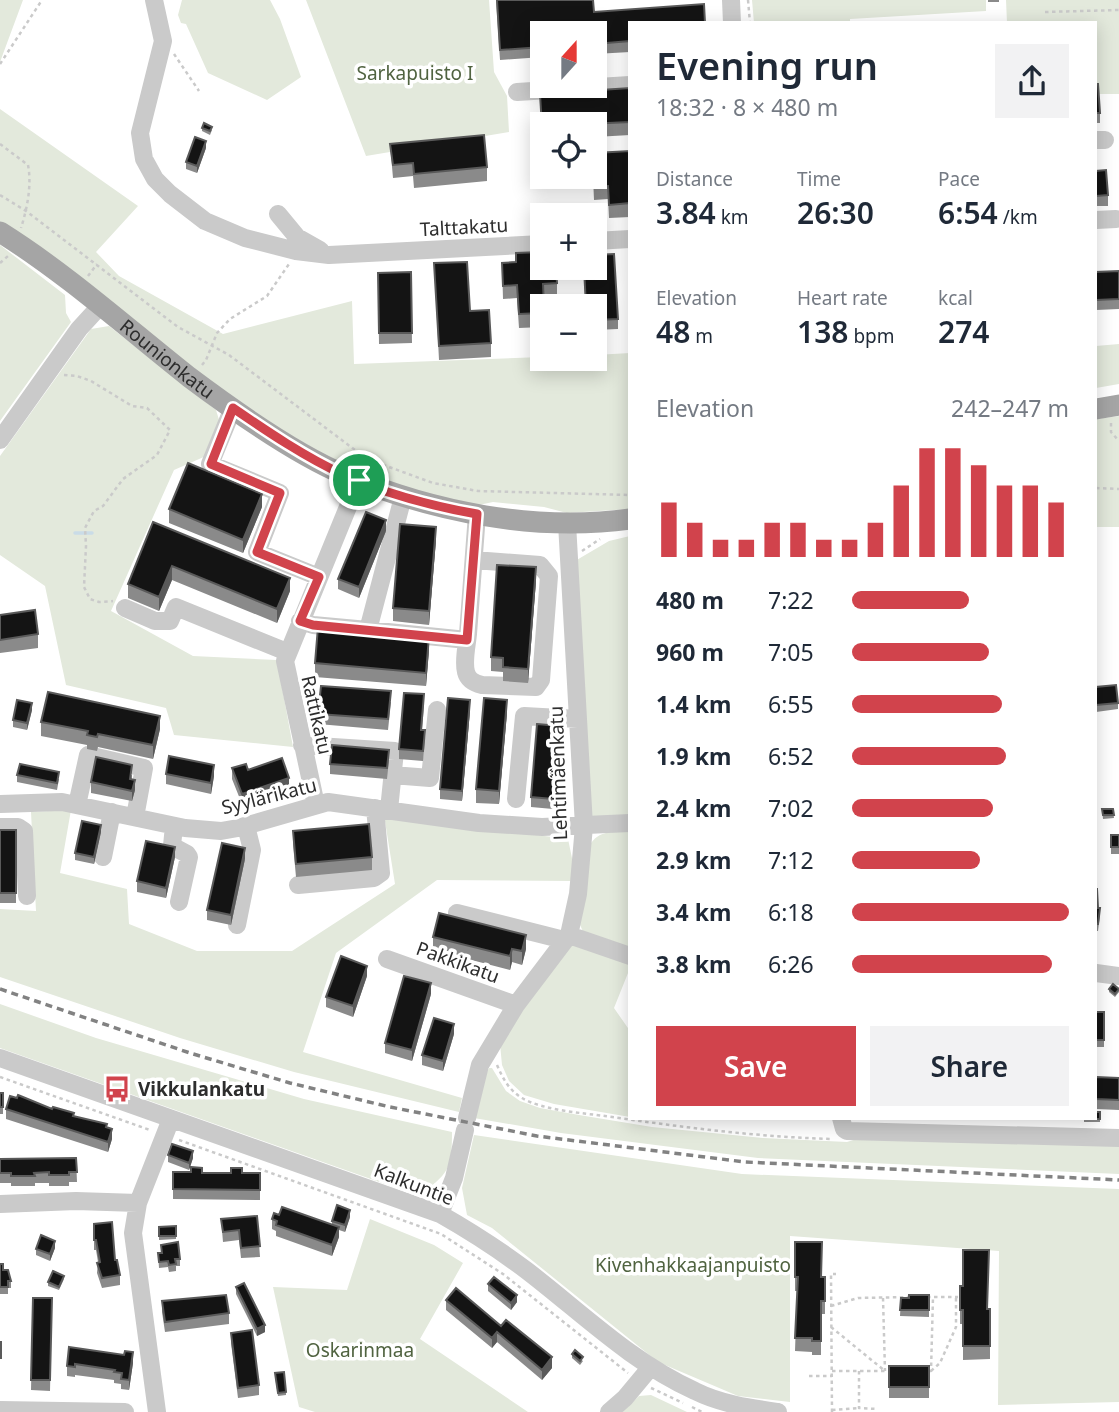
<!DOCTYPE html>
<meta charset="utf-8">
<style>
body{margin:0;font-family:"Noto Sans",sans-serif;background:#f2f2f3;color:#1f2937;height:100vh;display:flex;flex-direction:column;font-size:26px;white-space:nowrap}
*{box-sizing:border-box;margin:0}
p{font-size:23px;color:#747a83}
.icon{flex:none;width:38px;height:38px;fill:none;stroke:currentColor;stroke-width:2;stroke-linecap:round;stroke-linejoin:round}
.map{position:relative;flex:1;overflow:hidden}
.sheet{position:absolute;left:628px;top:21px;width:469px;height:1099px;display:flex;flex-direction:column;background:#fff;border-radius:0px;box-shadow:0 4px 18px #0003}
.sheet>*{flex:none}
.needle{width:46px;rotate:21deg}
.buttons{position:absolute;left:530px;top:21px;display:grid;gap:14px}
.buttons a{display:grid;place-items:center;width:77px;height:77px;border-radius:0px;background:#fff;box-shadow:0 4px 18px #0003;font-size:35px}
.pin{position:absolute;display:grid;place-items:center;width:60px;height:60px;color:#fff;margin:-30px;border:4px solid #fff;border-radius:50%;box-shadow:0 2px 7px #0007}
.round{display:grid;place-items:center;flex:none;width:74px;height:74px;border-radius:0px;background:#f2f2f3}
.headline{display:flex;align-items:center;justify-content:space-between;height:119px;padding:0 28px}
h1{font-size:38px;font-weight:600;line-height:52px}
.metrics{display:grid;grid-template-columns:repeat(3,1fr);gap:10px;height:119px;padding:7px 28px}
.metrics div{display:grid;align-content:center}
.metrics b{font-size:30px;font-weight:600}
.metrics small{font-size:19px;font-weight:400}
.metrics p{font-size:19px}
.chart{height:196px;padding:14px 28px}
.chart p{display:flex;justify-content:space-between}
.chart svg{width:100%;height:126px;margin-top:7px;stroke:#d1434c;stroke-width:6}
.action{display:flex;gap:14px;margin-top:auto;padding:14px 28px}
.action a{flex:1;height:80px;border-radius:0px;background:#d1434c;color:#fff;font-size:28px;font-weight:600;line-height:80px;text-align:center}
.action a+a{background:#f2f2f3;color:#1f2937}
ul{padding:0 28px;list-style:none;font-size:23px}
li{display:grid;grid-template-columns:112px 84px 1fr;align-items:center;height:52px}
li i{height:18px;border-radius:9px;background:#d1434c}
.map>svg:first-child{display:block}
.green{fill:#e3e9dc}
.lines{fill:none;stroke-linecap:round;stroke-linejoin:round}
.stream{stroke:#cadce7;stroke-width:3.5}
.path{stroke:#cacaca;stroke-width:2.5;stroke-dasharray:3.5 3.5;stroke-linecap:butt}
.minor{stroke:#cacaca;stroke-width:18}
.major{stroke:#a5a5a5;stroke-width:21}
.rail{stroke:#828282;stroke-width:3.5;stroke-dasharray:7 5;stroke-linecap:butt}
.wall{fill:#8a8a8a}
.shaded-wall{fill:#5a5a5a}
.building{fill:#141414;stroke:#5a5a5a;stroke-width:2}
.route-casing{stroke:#fff;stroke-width:14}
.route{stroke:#d1434c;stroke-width:9}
.labels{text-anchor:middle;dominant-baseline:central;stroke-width:7;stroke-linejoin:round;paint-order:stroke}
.park-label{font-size:19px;fill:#506340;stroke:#fff}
.street-label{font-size:19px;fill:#2d2d2d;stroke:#fff}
.poi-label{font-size:19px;font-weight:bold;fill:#2d2d2d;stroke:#fff;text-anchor:start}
</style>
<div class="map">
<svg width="1119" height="1412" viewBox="0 0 1119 1412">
<rect width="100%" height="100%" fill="#fff"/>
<!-- green -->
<path class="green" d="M0 0H23L0 62Z
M182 0H270L280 19 301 77 267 100 208 73 186 24 181 23 178 15Z
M306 0H489L494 72 507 96 509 132 366 156Z
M752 0H986V11L850 19V23H754Z
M1006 0H1119V94H1096V23H1007Z
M0 109 138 206 96 252 119 276 223 334 352 301 354 364 542 357V359H595V355L630 353V509L567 513 544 507 493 502 474 506 433 497 340 464 258 416 0 224Z
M0 245 65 295 66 313 71 322 0 421Z
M109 326 216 410 220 423 206 456 174 470 111 611 193 656 277 660 293 747 174 735 166 708 66 685 45 586 0 555V456L91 329Z
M1119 344V384L1096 388V346Z
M1119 416V527H1096V419Z
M630 536V817L596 819 590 814 575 561 609 541Z
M71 810 60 873 127 889 129 924 197 951H292L395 884 384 815 568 839 573 863 571 881 437 880 336 953 303 1052 462 1098 459 1112 294 1072 180 1038 0 977V909L36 911 31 812Z
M630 831V951L584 934 578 920 590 845C598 830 614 832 630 831Z
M573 945 630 962V968L614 1008 630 1031V1117L554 1104 524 1095 509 1081 502 1065 500 1044 511 1025 567 949Z
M0 1004 96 1038 304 1099 452 1132C452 1171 448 1173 419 1196L0 1048Z
M489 1068H492L506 1091 520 1101 540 1108 579 1115 652 1127 763 1138 847 1142 866 1136 1119 1145V1174L758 1158 561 1133 474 1118 481 1083Z
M474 1135 742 1174 1119 1189V1402L998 1405 999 1251 790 1236V1402L738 1396 658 1362 492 1228 467 1215 462 1188Z
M370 1219 434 1245 463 1263 420 1339 528 1412H315L299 1407 273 1287 347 1290Z
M651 1395 687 1412H622L639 1396Z"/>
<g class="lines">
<!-- stream -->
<path class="stream" d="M75 533H92"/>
<!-- path -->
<path class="path" d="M748 0 750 23
M1045 12 1119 10
M174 54 199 91
M0 64 42 0
M0 144 28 165C32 185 27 209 21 228
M0 195 26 211 178 327 229 355 355 450 381 464 433 483 478 491 630 495
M0 263 8 256
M88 276 97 264
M202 365 206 360 217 333 230 319 267 296 289 264
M64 375 77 376 91 381 132 406 147 408 170 430 157 455 123 479 103 506 94 511 85 528 86 546 84 587 90 599 99 602 113 601
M1111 423V432L1119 441
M1096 488 1119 489
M582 551 600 539
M497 1065C503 1079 509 1090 522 1098 542 1110 582 1113 605 1116 681 1127 756 1137 833 1139
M0 1077 150 1130
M179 1140 441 1234 503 1274 628 1373
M927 1297H958
M883 1298 885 1371
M831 1306 858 1298 910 1297
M831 1327 885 1371
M832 1371H891
M859 1371V1408L878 1409
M929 1371H931L933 1297
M931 1371 940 1363 956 1327V1297
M809 1376H832
M651 1388 683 1403
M692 1407 702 1412
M832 1410 859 1408
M832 1412 831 1274H836"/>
<!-- minor -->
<path class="minor" d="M154 0 163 41 140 133 144 159 155 179 170 194 205 221 245 238 296 251 329 255 542 244
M731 0 732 23
M517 92 630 85
M1096 140H1105
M278 214 297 237 320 250
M1096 220 1116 219
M595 241 630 239
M233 408 210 464 280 493 257 552 319 577
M0 440 79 329 100 306
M474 560 540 565 549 576 541 680 536 687 482 685C474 683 468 680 466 672 463 661 467 645 468 634 471 594 474 554 477 514
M125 608 155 621H170L176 607 287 652
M300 621 313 625 368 630 403 497
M368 630 467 640
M302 745 395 751 389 810
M392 775 430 778 437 710
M516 799 524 716 578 719
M0 804 62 802 185 828 221 831 238 828 328 802 479 823 542 827 630 823
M77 805 88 755 144 768 135 817
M316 805 285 661 359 480
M174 826 172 846 187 854 189 857 179 902
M0 827H18L24 831 27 896
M103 857 112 812
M298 885 374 878 381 873 375 808
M457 913 564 940
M237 925 252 850 246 826
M569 935 630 956
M387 959 516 1005
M1096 973 1119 976
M0 1058 440 1214C470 1231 498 1249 526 1270 581 1312 631 1362 695 1391 721 1404 750 1408 778 1412
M467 1118 480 1065 516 1005 569 935 578 894 584 826 567 523
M841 1118 844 1129 847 1131 1119 1138
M0 1204 76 1201 138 1203
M440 1214 454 1178 465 1130
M0 1410 125 1412
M157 1412 133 1233 138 1203 171 1119
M609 1412 625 1398 650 1368"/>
<!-- major -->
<g class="major">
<path id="s1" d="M0 232C67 274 127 328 189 377 233 410 295 454 345 475 433 512 535 532 630 519"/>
<path d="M1096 409 1119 405"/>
</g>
<!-- rail -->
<path class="rail" d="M0 989 190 1053 290 1083 390 1107 537 1136 745 1162 1119 1180"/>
</g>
<!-- wall -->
<path class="wall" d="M496 0H593L594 12 630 23V52L595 54V33H542V57L500 60Z
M988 0H999V2H988Z
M1096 84 1100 113V123H1096Z
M630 88V135L595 137V124H542V140L540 94Z
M202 128 212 130 210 135 202 131Z
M390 144 487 167V181L414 188 413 176 393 178Z
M206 148 197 173 186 169V162Z
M630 151V217L609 218 608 199 594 200 593 177H595Z
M1096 171 1108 195V206H1096Z
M542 258 557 283V297H544L542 306V327L519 328 517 298 503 299 502 263Z
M434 263 470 311 491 343V357L439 360Z
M583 268H595L618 319V329L595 330V306H586Z
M1119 271V309L1096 310V272Z
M411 272 412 343 379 344 378 273Z
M262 507 243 553 169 523V509Z
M153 522 290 591 277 623 172 580 159 611 128 598V584Z
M386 531 359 598 338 589V579Z
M436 540 429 625 393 621V608Z
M536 581 528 683 503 681V672L491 671V657Z
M0 615 38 634V648L0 653Z
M429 650 426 686 315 677V663Z
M1096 687 1118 703V709L1096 712Z
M391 702 388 730 318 724V714Z
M424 705 422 730 425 740 423 761 399 759V749Z
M32 710 27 730 13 727V720Z
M470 710 462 801 440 799V789Z
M507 713 499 804 476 803V789Z
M41 722 160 729 153 759 98 747 97 751 87 749V745L41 736Z
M559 736 553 809 531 807V797Z
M389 760 387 779 330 774V764Z
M232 768 248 770 289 788 242 804 232 779Z
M166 774 214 776 211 794 166 784Z
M17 775 59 779 57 790 17 782Z
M132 775V779L135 790 132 801 91 793V782Z
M1102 809H1113L1114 818 1103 819Z
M0 830H16V903H0Z
M293 831 372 857V870L296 877 293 844Z
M101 832 94 864 75 860V853Z
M1111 835H1119V854H1111Z
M175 857 166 898 137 892V881Z
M245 859 231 925 207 920V910Z
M1096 889 1098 908 1100 915 1098 931H1096Z
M433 937 526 949 522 965 512 962 510 970 433 950Z
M367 976 353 1017 326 1007V997Z
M1109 989H1119V992L1115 997 1109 992Z
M431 994 412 1061 385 1053V1043Z
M1096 1012H1104V1047H1096Z
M454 1034 443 1071 422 1065V1055Z
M1096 1077 1119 1078V1110L1096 1109Z
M0 1093H3V1114H0Z
M6 1109H52L107 1127 112 1139 108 1152 6 1119Z
M1100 1112V1122H1084V1118Z
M920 1118H938V1120H920Z
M168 1155 193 1158 189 1170 168 1162Z
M76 1158 77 1182H69V1186H49V1183H35V1186H11V1183H0V1159Z
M173 1172 260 1173V1200L173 1199Z
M279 1215 332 1224V1221L350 1217 345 1232 339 1230V1237L332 1256 276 1236V1231L272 1229V1219Z
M257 1216 260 1257 241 1258 239 1240 223 1242 221 1219Z
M94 1224 115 1260 120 1275V1285L102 1288 97 1273 98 1262 96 1250H94Z
M176 1226V1239L159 1240V1227Z
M795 1242 821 1277 825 1291V1314H821V1355H812V1352L795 1351 797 1291H795Z
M161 1245 180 1259V1266H176V1271L169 1272 168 1267 159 1268 158 1253H161Z
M55 1248 50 1261 36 1255V1249Z
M0 1264 3 1270 11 1281V1288H8V1294H0Z
M64 1279 59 1290 48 1286V1282Z
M488 1284 517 1302 511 1310 488 1291Z
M960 1286 987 1309H990V1359L963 1360V1324H960Z
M236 1287 265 1332 257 1336 236 1294Z
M929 1295V1317L900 1316 901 1298H909Z
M33 1298H52L50 1391 31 1390Z
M446 1300 552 1368 542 1380 497 1342 492 1348 446 1310Z
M162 1301 229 1313V1324L165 1332 162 1312Z
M231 1333 259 1385V1395L238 1398 231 1343Z
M572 1354 583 1361 580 1365 572 1358Z
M124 1355 133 1363 129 1390 121 1389V1384L114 1383V1380L75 1375V1377L67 1376V1366Z
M889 1366H929V1398H889Z
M275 1377 286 1392V1395L278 1396Z"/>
<!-- shaded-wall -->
<path class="shaded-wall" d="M206 141V148L197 173V166Z
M262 494V507L243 553V540Z
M386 520V531L359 598V587Z
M436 527V540L429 625V611Z
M172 566V580L159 611V597Z
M536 567V581L528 683V669Z
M290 578V591L277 623V609Z
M429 636V650L426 686V673Z
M470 700V710L462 801V791Z
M507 700V713L499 804V791Z
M32 703V710L27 730V723Z
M160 716V729L153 759V745Z
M559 726V736L553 809V799Z
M214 765V776L211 794V783Z
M289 778V788L242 804V794Z
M135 780V790L132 801V791Z
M101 825V832L94 864V857Z
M175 847V857L166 898V888Z
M245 848V859L231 925V915Z
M526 935V949L522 965V951Z
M512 949V962L510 970V956Z
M367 966V976L353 1017V1006Z
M431 983V994L412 1061V1050Z
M454 1024V1034L443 1071V1061Z
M112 1129V1139L108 1152V1142Z
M193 1151V1158L189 1170V1163Z
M350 1210V1217L345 1232V1225Z
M339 1227V1237L332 1256V1245Z
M55 1241V1248L50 1261V1254Z
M517 1295V1302L511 1310V1303Z
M265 1325V1332L257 1336V1329Z
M497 1332V1342L492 1348V1338Z
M133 1352V1363L129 1390V1380Z
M552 1357V1368L542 1380V1370Z"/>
<!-- building -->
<path class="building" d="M497 0H593L594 12 704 4 705 23H630V41L595 44V33H542V47L500 50Z
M1096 84H1098L1100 113H1096Z
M630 88V122L586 124H542V127L540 94Z
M204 123 212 127 210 131 202 128Z
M484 135 487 167 414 174 413 163 393 165 390 144Z
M195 137 206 141 197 166 186 162Z
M630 151V203L609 205 608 186 594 187 595 153Z
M1106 170 1108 195 1096 196V171Z
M541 252 542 268H556L557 283 543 284 544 306H542V313L519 314 517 285 503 286 502 263 516 262V253Z
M614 254 618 319 595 320V306H586L584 268H595V255Z
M467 262 470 311 489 310 491 343 439 346 434 263Z
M1119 271V299L1096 300V272Z
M411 272 412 333H379L378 273Z
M188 463 262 494 243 540 169 509Z
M366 512 386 520 359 587 338 579Z
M153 522 290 578 277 609 172 566 159 597 128 584Z
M400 524 436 527 429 611 393 608Z
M497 565 536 567 528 669 503 667V658L491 657Z
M35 610 38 634 0 640V615Z
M318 627 429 636 426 673 315 663Z
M1116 685 1118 703 1096 705V687Z
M321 686 391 691 388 719 318 714Z
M48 692 160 716 153 745 98 734 97 737 87 735 88 731 41 722Z
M404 693 424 694 421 730H425L423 751 399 749Z
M448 698 470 700 462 791 440 789Z
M484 698 507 700 499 791 476 789Z
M17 700 32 703 27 723 13 720Z
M537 724 559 726 553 799 531 797Z
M332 745 389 750 387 768 330 764Z
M169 756 214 765 211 783 166 774Z
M96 757 132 765 130 779 135 780 132 791 91 782Z
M282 758 289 778 242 794 232 768 246 764 248 770Z
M20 764 59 772 57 783 17 775Z
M1102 809H1113L1114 815H1103Z
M82 821 101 825 94 857 75 853Z
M369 824 372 857 296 864 293 831Z
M0 830H16V893H0Z
M1111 835H1119V847H1111Z
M146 841 175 847 166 888 137 881Z
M222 843 245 848 231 915 207 910Z
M1096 889H1097L1098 908H1100L1098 924H1096Z
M439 913 526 935 522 951 512 949 510 956 433 937Z
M341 956 367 966 353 1006 326 997Z
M404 976 431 983 412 1050 385 1043Z
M1113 984 1119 989 1115 994 1109 989Z
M1096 1012H1104V1040H1096Z
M434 1018 454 1024 443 1061 422 1055Z
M1096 1077 1119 1078V1100L1096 1099Z
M0 1093H3V1107H0Z
M18 1095 52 1109 53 1107 74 1113 73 1116 107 1124 106 1127 112 1129 108 1142 6 1109 10 1096 17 1098Z
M1096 1112H1100V1119L1084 1118H1096Z
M172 1144 193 1151 189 1163 168 1155Z
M76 1158 77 1172H69V1175H49V1172L34 1173 35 1176H11V1173H0V1159Z
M191 1167 202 1168V1173H231V1168H242V1173H260V1190L173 1189V1172H191Z
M337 1205 350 1210 345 1225 332 1221Z
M282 1207 339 1227 332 1245 276 1225 277 1221 272 1219 274 1213 279 1215Z
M257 1216 260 1246 241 1248 239 1230 223 1232 221 1219Z
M112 1222 115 1260H117L120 1275 102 1278 97 1263 100 1262 96 1240H94V1224Z
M176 1226V1236H159V1227Z
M41 1235 55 1241 50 1254 36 1249Z
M178 1242 180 1259H175L176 1264 169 1265 168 1261 159 1262 158 1253H162L161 1245Z
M795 1242H822L821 1277H825V1301H821V1341H812V1338H795L798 1277H795Z
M963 1250H989L987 1309H990V1346H963V1310H960V1286H963Z
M0 1264H3V1270H8L11 1281H8V1287H0Z
M53 1271 64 1276 59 1287 48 1282Z
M494 1277 517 1295 511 1303 488 1284Z
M244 1283 265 1325 257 1329 236 1287Z
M456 1288 501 1326 506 1320 552 1357 542 1370 497 1332 492 1338 446 1300Z
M226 1295 229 1313 165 1322 162 1301Z
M909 1295H929V1310H900L901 1298H909Z
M33 1298H52L50 1380H31Z
M252 1330 259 1385 238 1388 231 1333Z
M0 1342H1V1358H0Z
M69 1347 124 1355 125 1351 133 1352 129 1380 121 1379 122 1373 114 1372 115 1370 75 1364V1367L67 1366Z
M575 1350 583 1357 580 1361 572 1354Z
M889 1366H929V1387H889Z
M284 1372 286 1392 278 1393 275 1373Z"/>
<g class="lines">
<!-- route casing -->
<g class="route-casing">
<path id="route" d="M233 408C268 432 305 457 344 475 386 494 432 506 477 514L467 640 313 625 300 621 319 577 257 552 280 493 211 464Z"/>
</g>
<!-- route -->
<use href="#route" class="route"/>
</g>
<!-- icons -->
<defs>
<g id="bus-bare" transform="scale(2.1)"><path d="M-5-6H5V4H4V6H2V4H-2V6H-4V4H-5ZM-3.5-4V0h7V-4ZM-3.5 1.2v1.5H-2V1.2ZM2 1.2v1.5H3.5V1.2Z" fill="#d1434c" stroke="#fff" stroke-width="2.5" paint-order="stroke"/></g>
</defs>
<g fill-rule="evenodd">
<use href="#bus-bare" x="117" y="1089"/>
</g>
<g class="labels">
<!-- park labels -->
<g class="park-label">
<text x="415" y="73">Sarkapuisto I</text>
<text x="693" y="1265">Kivenhakkaajanpuisto</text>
<text x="360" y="1350">Oskarinmaa</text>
</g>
<!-- street labels -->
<g class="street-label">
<text transform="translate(464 227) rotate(-3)">Talttakatu</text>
<text stroke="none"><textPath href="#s1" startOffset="210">Rounionkatu</textPath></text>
<text transform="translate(317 715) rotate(77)">Rattikatu</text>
<text transform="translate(558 773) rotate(-92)">Lehtimäenkatu</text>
<text transform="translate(269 796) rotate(-14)">Syylärikatu</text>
<text transform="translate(458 962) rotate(20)">Pakkikatu</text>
<text transform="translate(414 1184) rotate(21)">Kalkuntie</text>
</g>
<!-- poi labels -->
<g class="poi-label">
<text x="138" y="1089">Vikkulankatu</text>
</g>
</g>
</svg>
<div class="buttons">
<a><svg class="needle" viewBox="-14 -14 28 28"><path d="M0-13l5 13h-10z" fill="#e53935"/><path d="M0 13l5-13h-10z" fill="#747a83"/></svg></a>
<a><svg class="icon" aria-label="locate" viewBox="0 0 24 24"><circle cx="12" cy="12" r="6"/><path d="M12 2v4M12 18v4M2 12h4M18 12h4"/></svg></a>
<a>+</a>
<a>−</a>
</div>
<div class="pin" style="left:359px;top:480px;background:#1e9e55"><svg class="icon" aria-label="arrive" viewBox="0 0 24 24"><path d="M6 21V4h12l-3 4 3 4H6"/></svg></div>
<section class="sheet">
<div class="headline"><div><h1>Evening run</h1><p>18:32 · 8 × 480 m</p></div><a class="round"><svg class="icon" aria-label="share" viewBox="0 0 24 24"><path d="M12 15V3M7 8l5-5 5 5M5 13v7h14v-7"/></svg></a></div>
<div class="metrics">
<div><p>Distance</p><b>3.84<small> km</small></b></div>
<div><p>Time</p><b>26:30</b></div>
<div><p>Pace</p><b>6:54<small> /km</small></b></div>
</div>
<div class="metrics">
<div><p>Elevation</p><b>48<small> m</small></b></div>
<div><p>Heart rate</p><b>138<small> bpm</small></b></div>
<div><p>kcal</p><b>274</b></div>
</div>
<div class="chart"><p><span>Elevation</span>242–247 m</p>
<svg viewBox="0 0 160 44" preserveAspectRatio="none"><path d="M5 44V25M15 44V32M25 44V38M35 44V38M45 44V32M55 44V32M65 44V38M75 44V38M85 44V32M95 44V19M105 44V6M115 44V6M125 44V12M135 44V19M145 44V19M155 44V25"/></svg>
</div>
<ul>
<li><b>480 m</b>7:22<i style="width:54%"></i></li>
<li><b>960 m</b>7:05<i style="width:63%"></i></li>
<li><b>1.4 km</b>6:55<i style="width:69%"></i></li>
<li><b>1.9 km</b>6:52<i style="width:71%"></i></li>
<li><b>2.4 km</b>7:02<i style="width:65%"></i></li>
<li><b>2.9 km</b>7:12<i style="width:59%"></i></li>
<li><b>3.4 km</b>6:18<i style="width:100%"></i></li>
<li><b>3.8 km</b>6:26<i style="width:92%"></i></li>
</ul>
<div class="action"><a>Save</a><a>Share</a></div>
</section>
</div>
